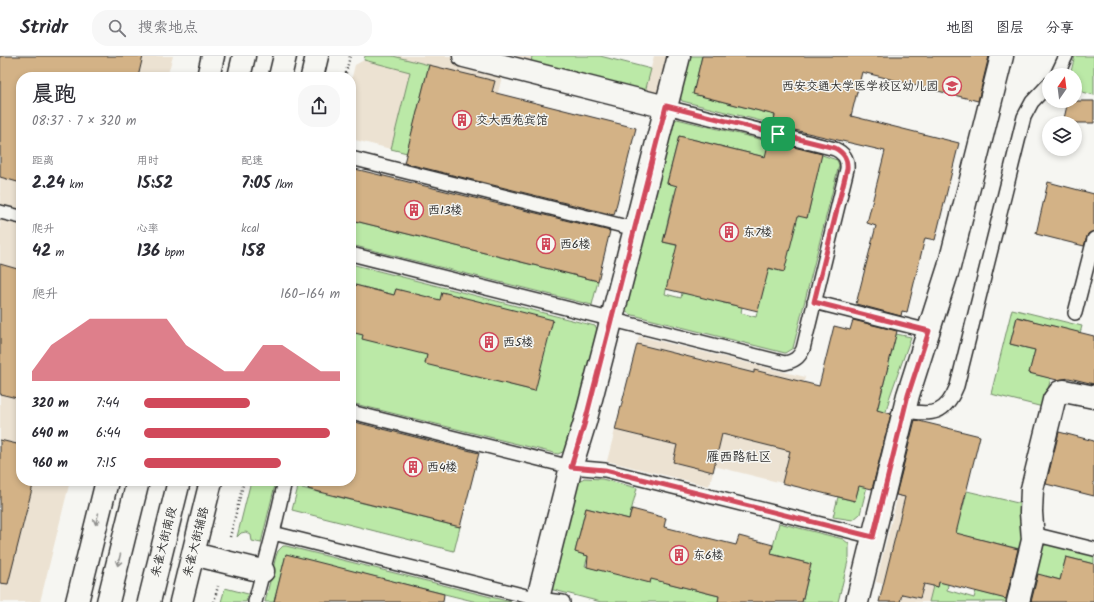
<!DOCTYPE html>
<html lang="zh">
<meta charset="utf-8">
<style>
body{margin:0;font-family:Kalam,"LXGW WenKai TC",sans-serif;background:#f7f7f7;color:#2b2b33;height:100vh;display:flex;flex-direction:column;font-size:15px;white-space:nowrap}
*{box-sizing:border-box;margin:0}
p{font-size:13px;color:#7c7c81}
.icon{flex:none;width:22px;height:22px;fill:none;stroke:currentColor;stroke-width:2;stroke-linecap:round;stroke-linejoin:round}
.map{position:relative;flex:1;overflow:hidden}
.details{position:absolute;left:16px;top:16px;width:340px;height:414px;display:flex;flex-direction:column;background:#fff;border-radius:16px;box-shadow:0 2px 6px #0003}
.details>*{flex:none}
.needle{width:26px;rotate:14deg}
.fabs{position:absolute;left:1042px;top:12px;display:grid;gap:8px}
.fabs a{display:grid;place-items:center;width:40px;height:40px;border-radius:50%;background:#fff;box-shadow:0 2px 6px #0003;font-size:20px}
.pin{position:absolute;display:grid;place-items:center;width:34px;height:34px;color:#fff;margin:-17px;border-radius:8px;box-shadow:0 2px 6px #0006}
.round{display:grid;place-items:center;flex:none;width:42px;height:42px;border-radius:16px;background:#f7f7f7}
.headline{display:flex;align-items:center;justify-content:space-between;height:68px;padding:0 16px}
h1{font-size:22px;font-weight:800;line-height:30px}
.stats{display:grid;grid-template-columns:repeat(3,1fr);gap:6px;height:68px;padding:4px 16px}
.stats div{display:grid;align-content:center}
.stats b{font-size:17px;font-weight:800}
.stats small{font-size:11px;font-weight:400}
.stats p{font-size:11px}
.chart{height:112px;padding:8px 16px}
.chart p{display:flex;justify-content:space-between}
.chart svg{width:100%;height:72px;margin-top:4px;fill:#d1495b;opacity:.7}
ul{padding:0 16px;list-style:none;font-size:13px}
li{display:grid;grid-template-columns:64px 48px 1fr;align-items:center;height:30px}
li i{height:10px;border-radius:5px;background:#d1495b}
header{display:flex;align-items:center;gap:24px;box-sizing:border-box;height:56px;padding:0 20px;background:#fff;border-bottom:1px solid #e1e1e2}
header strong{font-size:19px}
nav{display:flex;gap:22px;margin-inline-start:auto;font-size:14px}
.search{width:280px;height:36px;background:#f7f7f7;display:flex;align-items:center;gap:10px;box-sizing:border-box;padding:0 14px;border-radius:16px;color:#7c7c81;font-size:15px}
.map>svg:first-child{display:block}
.built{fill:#ece2d2;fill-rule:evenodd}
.green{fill:#bbe9a7;stroke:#738a69;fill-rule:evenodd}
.building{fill:#d3b286;stroke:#2b2b2b}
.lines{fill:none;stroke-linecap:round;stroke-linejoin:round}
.lane-casing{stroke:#2b2b2b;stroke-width:16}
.street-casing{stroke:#2b2b2b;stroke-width:25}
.secondary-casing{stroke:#2b2b2b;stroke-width:25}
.path{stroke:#2b2b2b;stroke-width:2.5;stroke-dasharray:1 3;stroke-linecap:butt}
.lane{stroke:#f6f6f2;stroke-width:13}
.street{stroke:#f6f6f2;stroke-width:22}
.secondary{stroke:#f6f6f2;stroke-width:22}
.oneway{stroke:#90908e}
.route-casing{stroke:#fff;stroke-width:8}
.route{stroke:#d1495b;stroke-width:5}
.labels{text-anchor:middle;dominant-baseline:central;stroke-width:3;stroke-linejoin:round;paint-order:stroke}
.poi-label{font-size:12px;fill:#2b2b2b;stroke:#f6f6f2;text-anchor:start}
.street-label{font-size:12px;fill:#2b2b2b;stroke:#f6f6f2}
.neighbourhood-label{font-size:13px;fill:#2b2b2b;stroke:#f6f6f2}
</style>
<header>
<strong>Stridr</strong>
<div class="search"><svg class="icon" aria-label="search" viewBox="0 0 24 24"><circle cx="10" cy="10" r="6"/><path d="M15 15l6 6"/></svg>搜索地点</div>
<nav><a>地图</a><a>图层</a><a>分享</a></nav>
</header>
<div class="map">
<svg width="1094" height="546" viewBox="0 0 1094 546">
<rect width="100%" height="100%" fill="#f6f6f2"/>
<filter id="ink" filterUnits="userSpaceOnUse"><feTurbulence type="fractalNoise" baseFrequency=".025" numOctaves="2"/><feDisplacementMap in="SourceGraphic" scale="8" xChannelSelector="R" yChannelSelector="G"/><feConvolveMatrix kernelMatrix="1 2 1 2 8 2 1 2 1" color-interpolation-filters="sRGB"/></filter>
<g filter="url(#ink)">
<!-- built -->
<path class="built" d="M0 0H173L167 21H21V425H70L40 546H0Z
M365 0H532L530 7 507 1 478 115 351 83V25L355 9 364 4Z
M654 0H669L660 34 654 38 645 36Z
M639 280 805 321 787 394 831 405 830 410 789 399 782 427 714 410 727 359 680 377 673 406 713 416 709 430 607 405 615 374 750 316 637 288ZM754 314 794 324 777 391 738 381Z
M898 439 928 447 921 473 914 472 911 485 895 481 890 502 902 506 897 525 907 528 905 539 920 542 924 528 933 530 929 546H900L904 533 876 526Z"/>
<!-- green -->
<path class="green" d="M365 0H393L429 9 407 97 391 93 410 16 364 4Z
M532 0H600L651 13 645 36 531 7Z
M688 0H702L693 38 775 59 773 68 682 45 680 41Z
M1075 0H1094V39L1075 34V19H1070Z
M677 63 813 96 837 104 839 109 793 292 785 297 629 258 625 255 674 65ZM679 80 818 114 807 162 778 148 784 216 767 212 756 261 741 257 742 251 723 247 725 236 682 237 681 242 665 238 672 212 679 190 663 186 674 138 695 143 686 132 667 127Z
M351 164 598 225 592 249 351 189Z
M351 208 595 270 598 274 576 365 565 395 558 398 351 347V276L409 237 396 233 394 239 351 228ZM442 237 535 335 425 307Z
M1012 253 1082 270 1080 277 1017 261 1010 288 1035 294 1029 317 1051 322 1043 351 991 338Z
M896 278 911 281 890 340 860 458 853 464 833 461 838 441 855 445Z
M584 422 602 423 637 432 629 463 586 452 575 496 588 500 585 510 604 515 652 516 656 524 719 540 718 546H601L550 533 578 426Z
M251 425H276L261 487 252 485 251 479 246 476 241 477 237 481Z
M298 431 460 471 454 495 292 454Z
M967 435 1022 448 1024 494 958 478 947 534 974 542 976 535 1012 544 1011 546H929L933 530 938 531 957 454 962 455Z
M779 467 843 483 849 488V501L838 546H802L811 508 771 498Z
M1049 488 1094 500V508L1066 501 1060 524 1046 520 1039 546H1024L1042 490Z
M283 490H286L511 546H477L286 499 274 546H265L276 500 278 495Z
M225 532 248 538 246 546H221Z"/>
<!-- building -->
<path class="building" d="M0 0H143L138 21H21V127L0 121Z
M702 0H989L978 45 862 16 851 60 959 87 935 184 925 182 907 256 902 255 901 260 856 248 876 170 867 167 885 95 773 69 775 59 693 38Z
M429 9 495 25 492 36 636 72 614 159 404 107Z
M1068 45H1094V67H1063Z
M679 80 765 101 769 85 822 98 807 162 798 160 784 216 769 212 758 255 666 233 677 189 663 186 677 130 667 127Z
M351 112 610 175 598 225 351 164Z
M1048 126 1094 138V175L1088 178 1084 190 1036 178Z
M0 208 21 214V343L0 338Z
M351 228 394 239 396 233 440 244 442 236 553 264 535 335 425 308 427 299 362 283 363 279 351 276Z
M1017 261 1094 280V328L1069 322 1057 324 1029 317 1035 294 1010 288Z
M853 264 897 275 877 354 891 358 872 433 859 430 855 445 782 427 790 395 722 378 713 416 673 406 677 389 615 374 637 288 754 317V314L819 330 834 270 850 274Z
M915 364 980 380 956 477 1018 493 1006 543 939 526 938 531 924 528 920 542 902 538 900 546H879L905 441 896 439Z
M351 365 479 397 460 471 308 433 309 425H351Z
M1059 376 1094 385V440L1046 428Z
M0 384 21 389V425H34L8 528 0 527Z
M586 452 629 463 632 453 666 462 664 471 736 489 739 480 773 489 771 498 811 508 802 546H718L719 540 651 523 650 527 587 511 588 500 575 496Z
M286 498 444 538 443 546H274Z
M1066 501 1094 508V546H1031L1038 518 1060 524Z"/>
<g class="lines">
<!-- lane casing -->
<g class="lane-casing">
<path id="lane" d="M1057 19 1066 0
M351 102 635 173
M0 156 21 161
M351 198 785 307C794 305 799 302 803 293L847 113C848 103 844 97 835 93L666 51
M814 246 929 275
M1075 257 1094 183
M904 355C934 359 945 359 957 330L1024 61 1032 46 1049 28
M351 356 571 411 605 414 873 481
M285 425 273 477 538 543 563 546
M1033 478 1094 493
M255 546 273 477"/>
</g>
<!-- street casing -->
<g class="street-casing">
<path id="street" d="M464 0 666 51
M208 21 213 0
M312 21 317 0
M193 498 263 515
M77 546 107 425
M181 546 211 425
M537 546 571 411 585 366 635 173 679 0
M857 546 908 339 949 211 1002 0
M1018 546 1033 484 1031 456 1032 433 1054 344 1060 336 1064 335 1094 341"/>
</g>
<!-- secondary casing -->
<g class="secondary-casing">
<path id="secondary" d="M239 21 244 0
M280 21 285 0
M108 546 138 425
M149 546 179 425"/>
</g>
<!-- path -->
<path class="path" d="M345 21 350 0
M230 481 244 425
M214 546 218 530"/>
<!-- lane -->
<use href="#lane" class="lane"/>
<!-- street -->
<use href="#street" class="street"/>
<!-- secondary -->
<use href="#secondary" class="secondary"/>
</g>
<!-- one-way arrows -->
<defs><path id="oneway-shaft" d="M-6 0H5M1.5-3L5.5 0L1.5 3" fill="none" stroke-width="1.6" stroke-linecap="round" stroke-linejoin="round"/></defs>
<g class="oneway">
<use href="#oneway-shaft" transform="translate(97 463) rotate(104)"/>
<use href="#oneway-shaft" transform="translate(119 504) rotate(104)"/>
</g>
</g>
<g class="lines" filter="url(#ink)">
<!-- route casing -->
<g class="route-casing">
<path id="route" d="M666 50 835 92C844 97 848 103 847 113L814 246 929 275 908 339 873 481 605 414 571 411 585 366Z"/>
</g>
<!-- route -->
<use href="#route" class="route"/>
</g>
<!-- icons -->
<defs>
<g id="school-ring" transform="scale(1)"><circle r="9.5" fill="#f6f6f2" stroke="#d1495b" stroke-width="1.5"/><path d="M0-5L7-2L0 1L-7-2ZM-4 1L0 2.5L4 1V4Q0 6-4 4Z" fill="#d1495b"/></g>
<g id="building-ring" transform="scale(1)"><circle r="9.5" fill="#f6f6f2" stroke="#d1495b" stroke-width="1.5"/><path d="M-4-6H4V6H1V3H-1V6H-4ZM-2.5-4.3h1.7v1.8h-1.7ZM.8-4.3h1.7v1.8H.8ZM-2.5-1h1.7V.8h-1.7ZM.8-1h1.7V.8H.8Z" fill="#d1495b"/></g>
</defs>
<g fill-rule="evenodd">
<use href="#school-ring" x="952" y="30"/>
<use href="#building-ring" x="462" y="64"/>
<use href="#building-ring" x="414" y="154"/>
<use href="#building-ring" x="729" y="176"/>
<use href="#building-ring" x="546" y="188"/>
<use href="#building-ring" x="489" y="286"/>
<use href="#building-ring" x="413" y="411"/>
<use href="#building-ring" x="679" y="499"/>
</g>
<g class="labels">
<!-- poi labels -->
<g class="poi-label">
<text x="938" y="30" text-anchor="end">西安交通大学医学校区幼儿园</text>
<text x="476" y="64">交大西苑宾馆</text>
<text x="428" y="154">西13楼</text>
<text x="743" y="176">东7楼</text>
<text x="560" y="188">西6楼</text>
<text x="503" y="286">西5楼</text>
<text x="427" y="411">西4楼</text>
<text x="693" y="499">东6楼</text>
</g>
<!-- street labels -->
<g class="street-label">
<text transform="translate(164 486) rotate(-76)">朱雀大街南段</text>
<text transform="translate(196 486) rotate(-76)">朱雀大街辅路</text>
</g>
<!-- neighbourhood labels -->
<g class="neighbourhood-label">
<text x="739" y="401">雁西路社区</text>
</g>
</g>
</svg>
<div class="fabs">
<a><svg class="needle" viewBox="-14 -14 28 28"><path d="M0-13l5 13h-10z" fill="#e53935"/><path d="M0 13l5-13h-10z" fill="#7c7c81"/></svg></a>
<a><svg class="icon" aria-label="layers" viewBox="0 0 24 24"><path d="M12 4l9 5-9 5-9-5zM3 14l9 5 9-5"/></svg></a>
</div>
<div class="pin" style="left:778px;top:78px;background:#1e9e55"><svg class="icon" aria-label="arrive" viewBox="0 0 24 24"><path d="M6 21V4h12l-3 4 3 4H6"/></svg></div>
<section class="details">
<div class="headline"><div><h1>晨跑</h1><p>08:37 · 7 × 320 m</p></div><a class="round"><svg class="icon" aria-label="share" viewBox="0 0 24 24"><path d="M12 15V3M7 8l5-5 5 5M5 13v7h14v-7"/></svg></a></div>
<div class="stats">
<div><p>距离</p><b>2.24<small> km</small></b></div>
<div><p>用时</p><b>15:52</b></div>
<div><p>配速</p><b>7:05<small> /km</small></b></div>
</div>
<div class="stats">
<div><p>爬升</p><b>42<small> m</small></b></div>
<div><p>心率</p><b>136<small> bpm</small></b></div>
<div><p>kcal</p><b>158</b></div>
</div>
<div class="chart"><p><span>爬升</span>160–164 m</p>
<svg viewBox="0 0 160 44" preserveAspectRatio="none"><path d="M0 44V38L10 22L20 14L30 6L40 6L50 6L60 6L70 6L80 22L90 30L100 38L110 38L120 22L130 22L140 30L150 38L160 38V44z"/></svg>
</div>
<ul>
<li><b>320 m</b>7:44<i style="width:54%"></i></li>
<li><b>640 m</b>6:44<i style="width:95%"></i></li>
<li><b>960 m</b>7:15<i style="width:70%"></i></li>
</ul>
</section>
</div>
